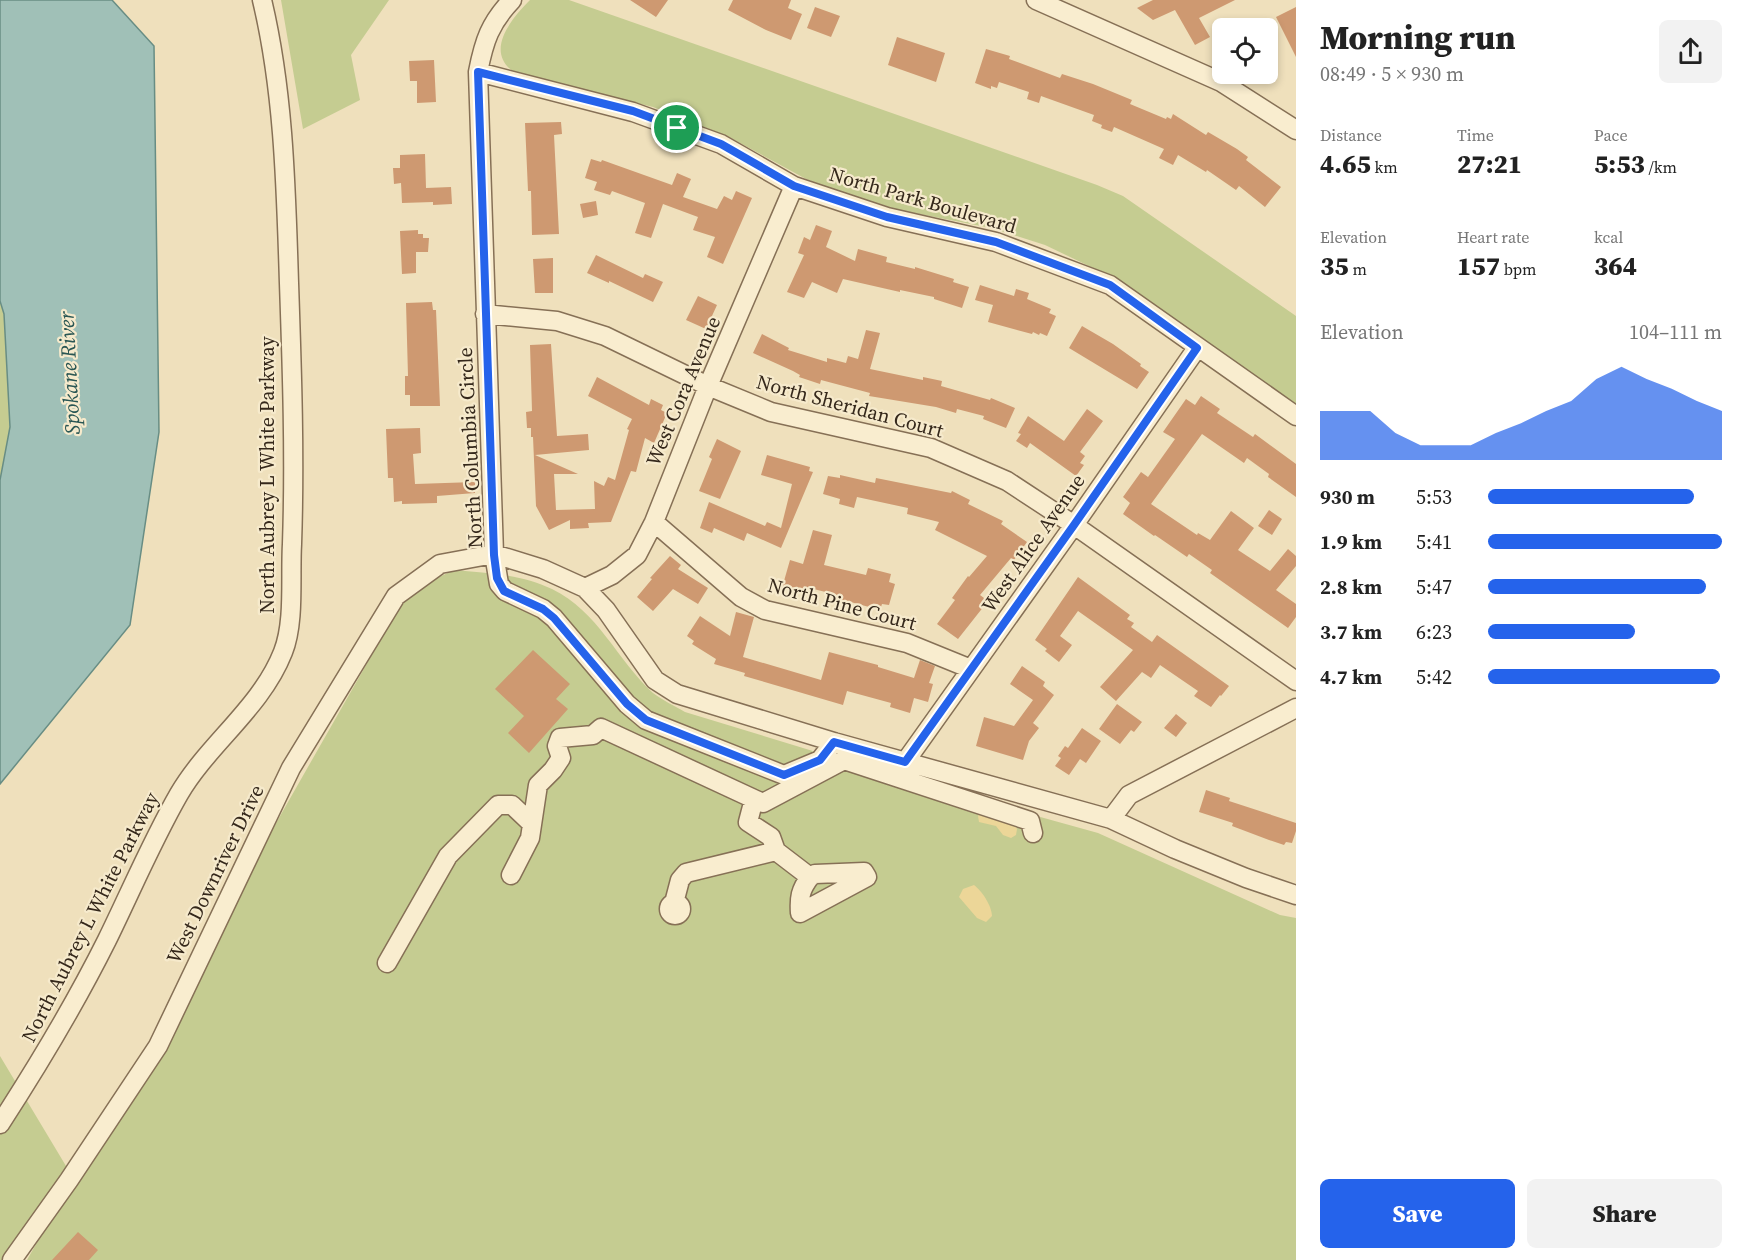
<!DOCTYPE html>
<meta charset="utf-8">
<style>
body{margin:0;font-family:"Source Serif 4",serif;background:#f2f2f2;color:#222;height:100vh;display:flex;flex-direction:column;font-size:22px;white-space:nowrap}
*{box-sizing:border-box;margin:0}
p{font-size:20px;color:#767676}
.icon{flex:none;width:33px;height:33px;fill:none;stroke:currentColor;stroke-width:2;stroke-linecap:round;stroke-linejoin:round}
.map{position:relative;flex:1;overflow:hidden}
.side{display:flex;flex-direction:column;background:#fff;width:450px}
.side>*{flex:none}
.tools{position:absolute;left:1212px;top:18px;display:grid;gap:12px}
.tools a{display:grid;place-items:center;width:66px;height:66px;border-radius:9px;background:#fff;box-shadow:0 3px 9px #0003;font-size:30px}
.pin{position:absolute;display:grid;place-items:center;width:51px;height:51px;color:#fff;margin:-26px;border:3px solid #fff;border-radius:50%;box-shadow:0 2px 6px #0007}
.round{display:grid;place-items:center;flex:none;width:63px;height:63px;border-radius:9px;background:#f2f2f2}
.summary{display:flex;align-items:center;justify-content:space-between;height:102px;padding:0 24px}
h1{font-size:33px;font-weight:800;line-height:45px}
.figures{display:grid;grid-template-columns:repeat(3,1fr);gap:9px;height:102px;padding:6px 24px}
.figures div{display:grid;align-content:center}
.figures b{font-size:26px;font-weight:800}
.figures small{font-size:16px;font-weight:400}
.figures p{font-size:16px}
.chart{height:168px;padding:12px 24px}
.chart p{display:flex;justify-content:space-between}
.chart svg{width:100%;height:108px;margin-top:6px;fill:#2563eb;opacity:.7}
.cta{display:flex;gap:12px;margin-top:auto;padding:12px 24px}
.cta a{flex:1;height:69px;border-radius:9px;background:#2563eb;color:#fff;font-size:24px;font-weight:800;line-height:69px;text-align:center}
.cta a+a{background:#f2f2f2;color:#222}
ul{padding:0 24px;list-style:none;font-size:20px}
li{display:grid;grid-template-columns:96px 72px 1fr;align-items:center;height:45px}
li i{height:15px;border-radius:8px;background:#2563eb}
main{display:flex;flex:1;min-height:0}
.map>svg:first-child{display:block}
.green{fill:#c5cc91}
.sand{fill:#ecd698}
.water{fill:#a0c0b7;stroke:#688d84;stroke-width:1.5}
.building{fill:#ce9971}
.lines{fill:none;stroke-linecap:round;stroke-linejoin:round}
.minor-casing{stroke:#867056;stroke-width:21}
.minor{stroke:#f9edcf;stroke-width:18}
.route-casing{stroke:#fff;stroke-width:12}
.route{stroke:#2563eb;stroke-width:8}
.labels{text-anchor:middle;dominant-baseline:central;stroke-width:4.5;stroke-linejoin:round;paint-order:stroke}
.street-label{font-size:20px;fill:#35281b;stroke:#f6eacc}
.water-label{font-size:21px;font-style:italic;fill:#295653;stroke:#f6eacc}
</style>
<main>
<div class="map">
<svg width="1296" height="1260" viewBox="0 0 1296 1260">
<rect width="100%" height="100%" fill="#efe0bc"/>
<!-- green -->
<path class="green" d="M281 0H389L351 55 360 100 303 129Z
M530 0H569L1097 185 1123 196 1296 316V405L1114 278 1045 245 991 228 899 210 844 193 806 179 729 137 653 107 515 73C484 52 510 20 530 0Z
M0 301 4 314 10 427 0 480Z
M454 570C487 573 521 574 552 589 598 611 617 660 653 693 662 700 675 706 685 712L921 784 1098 833 1280 915 1296 918V1260H27L398 609 416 588Z
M0 1056 69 1171 4 1260H0Z"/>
<!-- sand -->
<path class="sand" d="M981 812 1011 817 1017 829 1016 835 1011 838 1003 835 996 826 979 822 978 816Z
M974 885C982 891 992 906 992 916L986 922 977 918 959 897 963 889Z"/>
<!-- water -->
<path class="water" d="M0 0H112L154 46 159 432 130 625 0 784V480L10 427 4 314 0 301Z"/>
<!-- building -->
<path class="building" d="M630 0H668L656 17Z
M733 0H791L788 8 802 14 791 40 766 30 728 10Z
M1153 0H1235L1199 18 1210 37 1195 45 1175 10 1153 20 1137 8Z
M815 7 840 16 831 37 807 28Z
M1296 7V57L1276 17Z
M897 37 945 53 936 82 888 65Z
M986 49 1010 56 1009 59 1060 78 1062 74 1093 84 1132 100 1130 104 1166 119 1167 117 1171 119 1173 114 1206 135 1208 132 1237 149 1248 157 1246 160 1281 187 1265 207 1239 186 1236 190 1207 170 1206 172 1178 155 1173 165 1159 158 1164 149 1114 127 1112 132 1101 128 1102 125 1092 121 1094 115 1041 96 1039 103 1027 99 1029 92 999 82 997 88 991 86V89L975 83Z
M434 60 436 102 417 103V81H410L409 61Z
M561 122 562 134 554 135 559 234 532 235 531 191H528L525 123Z
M425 154 426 188 451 187 452 204 433 205V202L402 203 401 183 394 184 393 168H400V155Z
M591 159 601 162 602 160 672 185 677 173 691 179 683 197 717 209 724 196 732 200 736 191 752 198 723 264 707 257 715 237 693 230 698 217 663 204 651 238 635 233 645 203 612 191 610 195 594 190 597 182 585 178Z
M596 201 598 215 583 218 580 204Z
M816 225 832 231 826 247 855 261 858 249 887 257 886 262 915 269V267L954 279 953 282 969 287 962 308 934 299V297L900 290V292L843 279 837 293 812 282 804 298 787 292 804 255 798 253 804 237 810 240Z
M418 230V234H423V238H429L428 252H416V273L402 274 400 231Z
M596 255 643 278 645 274 663 282 653 302 609 281V283L587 273Z
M553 258V293H535L533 259Z
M980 285 1014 296 1016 289 1029 293 1027 299 1051 309 1049 313 1056 316 1047 336 1040 333 1039 335 1033 332 1032 334 988 322 993 305 975 300Z
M698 296 717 305 706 329 686 320Z
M432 302 433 310H436L440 406H410V395H405V376H408L406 303Z
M1082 326 1113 344 1141 364 1140 366 1149 372 1137 389 1069 348Z
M866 330 880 333 870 369 923 380V377L942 381 941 386 990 400 991 398 1015 408 1006 428 983 419 984 416 957 409 956 413 936 407 869 396 870 393 821 380 820 384 799 377 800 375 793 371 753 353 762 334 789 348 788 350 827 362V358L846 363 848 356 858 359Z
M551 344 557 436 588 434 589 450 535 455 578 474H554L556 510 595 509 594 481 604 486 608 477 615 480 629 430 627 429 632 419 588 396 597 377 649 405 651 399 663 405 661 410 667 413 654 443 645 438 636 472 631 471 611 522 588 523 589 528 570 529V520L549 530 536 506 533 437H531V428H527L526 412 532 411 530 345Z
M1201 396 1220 409 1217 413 1253 437 1255 434 1296 464V497L1268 477 1269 474 1247 458 1244 463 1202 434 1151 504 1197 535 1198 533 1210 540 1231 511 1254 528 1238 550 1270 571 1288 549 1296 556V566L1276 590 1296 604V617L1288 628 1210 573 1212 570 1189 554 1187 557 1155 535 1154 536 1123 514 1130 503 1123 497 1141 472 1148 477 1175 439 1163 432 1186 399 1195 405Z
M1087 409 1103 421 1080 452 1085 456 1080 463 1084 465 1076 476 1030 443 1027 448 1016 441 1021 434 1018 433 1028 416 1064 441Z
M420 428 421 453 413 454 415 484 475 482V493L437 496V503L402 504V501L394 502 393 478H388L386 429Z
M717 439 741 451 720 499 699 491 712 459 709 457Z
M767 455 810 467 809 471 813 472 781 548 747 533 744 541 714 528 712 533 700 528 709 502 765 526 767 522 781 528 792 484 761 475Z
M840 475 875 483 876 478 951 493 952 491 970 500 968 504 1003 521 1001 524 1027 542 1014 560 1011 558 980 595 988 601 958 639 937 624 955 600 952 598 968 576 969 577 987 556 935 530 939 522 907 514 908 508 857 497 854 508 839 504 840 499 823 494 828 476 840 478Z
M1269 510 1282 519 1272 535 1258 526Z
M813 530 832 535 824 565 866 575 868 568 891 574 889 582 895 584 889 605 882 604 880 610 836 598 837 595 810 588 808 595 782 588 790 560 803 564Z
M670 556 681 565 678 569 708 588 698 604 673 589 653 611 637 597 652 579 650 578Z
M1078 577 1130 615 1127 619 1134 623 1131 627 1152 642 1157 635 1229 686 1221 696 1220 695 1211 707 1194 696 1198 691 1160 665 1151 678 1142 672 1116 701 1100 687 1133 650 1078 611 1060 636 1072 645 1059 662 1045 651 1047 649 1035 640Z
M736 612 754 617 743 657 821 680 829 652 878 665V667L914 678 920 660 935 666 929 683 933 684 928 702 914 698 910 713 890 707 891 703 847 691 843 705 744 676 745 673 714 664 716 659 692 644 694 641 687 636 700 616 730 636Z
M533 650 570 684 556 699 568 709 529 753 508 733 524 716 495 689Z
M1022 666 1045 682 1043 686 1054 695 1033 723 1039 728 1029 741 1023 760 976 746 984 717 1014 726 1033 700 1010 684Z
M1117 704 1142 722 1134 732 1131 730 1120 744 1099 729Z
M1176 714 1187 723 1176 737 1164 728Z
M1082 728 1101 741 1086 763 1080 759 1069 775 1055 766 1061 758 1058 756 1065 746 1068 748Z
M1206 790 1230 798 1229 801 1296 823V831L1292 843 1286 842 1284 845 1269 840 1232 826 1233 823 1199 812Z
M78 1232 98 1250 89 1260H52Z"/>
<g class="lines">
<!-- minor casing -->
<g class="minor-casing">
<path id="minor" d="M512 0C490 23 484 41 478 72L494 554 499 584 505 591 543 609 554 618 627 704 646 720 784 775 820 760 834 742
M1036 0 1221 82 1296 130
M478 72 633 112 721 144 794 186 887 217 996 242 1110 285 1296 416
M485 314 557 321 605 336 708 386 771 412 931 448 1007 481 1074 525 1296 681
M654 522 741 597 765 610 907 643 971 669
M585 588 612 575 637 555 654 522 708 386 794 186
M905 762 1074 525 1197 348
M754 799 763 803 844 760 1030 821 1033 833
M1111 819 1129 795 1296 708
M511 875 530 838 538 785 553 770 561 758 557 746 560 738 593 735 601 728 754 799 748 822 771 837 776 851
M669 909a6 6 0 1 1 12 0a6 6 0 1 1-12 0Z
M674 903 680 880 686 873 776 851 810 877C800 890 799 898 800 913L867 877 864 872 815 874 810 877
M387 963 448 856 498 805H512L532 824
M0 1124C39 1064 75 1004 107 940 131 891 152 841 179 794 209 743 261 708 283 652 295 622 290 577 292 544 295 457 292 370 289 283 286 189 284 92 262 0
M12 1260 69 1180 158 1046 291 768 396 596 440 564 494 554 543 569 585 588 606 610 655 680 677 694 834 742 1111 819 1175 849 1246 878 1296 895"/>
</g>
<!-- minor -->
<use href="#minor" class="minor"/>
</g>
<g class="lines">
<!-- route casing -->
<g class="route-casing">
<path id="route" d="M478 72 633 111 721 144 794 186 887 217 996 242 1110 285 1197 348 1074 525 905 762 834 742 820 760 784 775 646 720 627 704 554 618 543 609 504 591 497 578 494 555Z"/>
</g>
<!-- route -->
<use href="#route" class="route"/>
</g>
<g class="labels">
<!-- street labels -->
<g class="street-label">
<text transform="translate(923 200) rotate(16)">North Park Boulevard</text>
<text transform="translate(683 391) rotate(-67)">West Cora Avenue</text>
<text transform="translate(850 406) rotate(15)">North Sheridan Court</text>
<text transform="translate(470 448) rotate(-93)">North Columbia Circle</text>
<text transform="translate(267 475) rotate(-90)">North Aubrey L White Parkway</text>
<text transform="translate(1033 543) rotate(-55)">West Alice Avenue</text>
<text transform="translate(842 604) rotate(15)">North Pine Court</text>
<text transform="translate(215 874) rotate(-64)">West Downriver Drive</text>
<text transform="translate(90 917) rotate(-63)">North Aubrey L White Parkway</text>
</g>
<!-- water labels -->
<g class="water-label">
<text transform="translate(69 373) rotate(-93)">Spokane River</text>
</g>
</g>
</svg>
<div class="tools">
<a><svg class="icon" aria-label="locate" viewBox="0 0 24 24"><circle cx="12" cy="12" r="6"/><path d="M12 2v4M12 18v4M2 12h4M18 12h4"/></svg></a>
</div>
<div class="pin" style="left:677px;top:128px;background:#1e9e55"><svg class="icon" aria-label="arrive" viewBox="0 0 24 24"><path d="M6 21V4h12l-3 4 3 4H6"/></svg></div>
</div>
<section class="side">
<div class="summary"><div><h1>Morning run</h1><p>08:49 · 5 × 930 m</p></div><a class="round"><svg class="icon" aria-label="share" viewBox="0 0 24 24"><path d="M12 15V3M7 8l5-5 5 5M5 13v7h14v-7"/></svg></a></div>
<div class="figures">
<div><p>Distance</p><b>4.65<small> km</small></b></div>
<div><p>Time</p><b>27:21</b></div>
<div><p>Pace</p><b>5:53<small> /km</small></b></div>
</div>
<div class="figures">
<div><p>Elevation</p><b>35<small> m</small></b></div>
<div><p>Heart rate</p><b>157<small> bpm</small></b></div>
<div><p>kcal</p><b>364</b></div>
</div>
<div class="chart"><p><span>Elevation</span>104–111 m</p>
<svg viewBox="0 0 160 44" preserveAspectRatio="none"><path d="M0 44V24L10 24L20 24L30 33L40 38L50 38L60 38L70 33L80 29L90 24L100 20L110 11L120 6L130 11L140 15L150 20L160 24V44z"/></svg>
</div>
<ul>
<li><b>930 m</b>5:53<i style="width:88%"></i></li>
<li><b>1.9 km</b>5:41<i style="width:100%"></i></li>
<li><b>2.8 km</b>5:47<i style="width:93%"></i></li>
<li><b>3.7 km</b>6:23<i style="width:63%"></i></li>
<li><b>4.7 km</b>5:42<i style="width:99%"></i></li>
</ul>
<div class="cta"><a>Save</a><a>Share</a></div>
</section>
</main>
